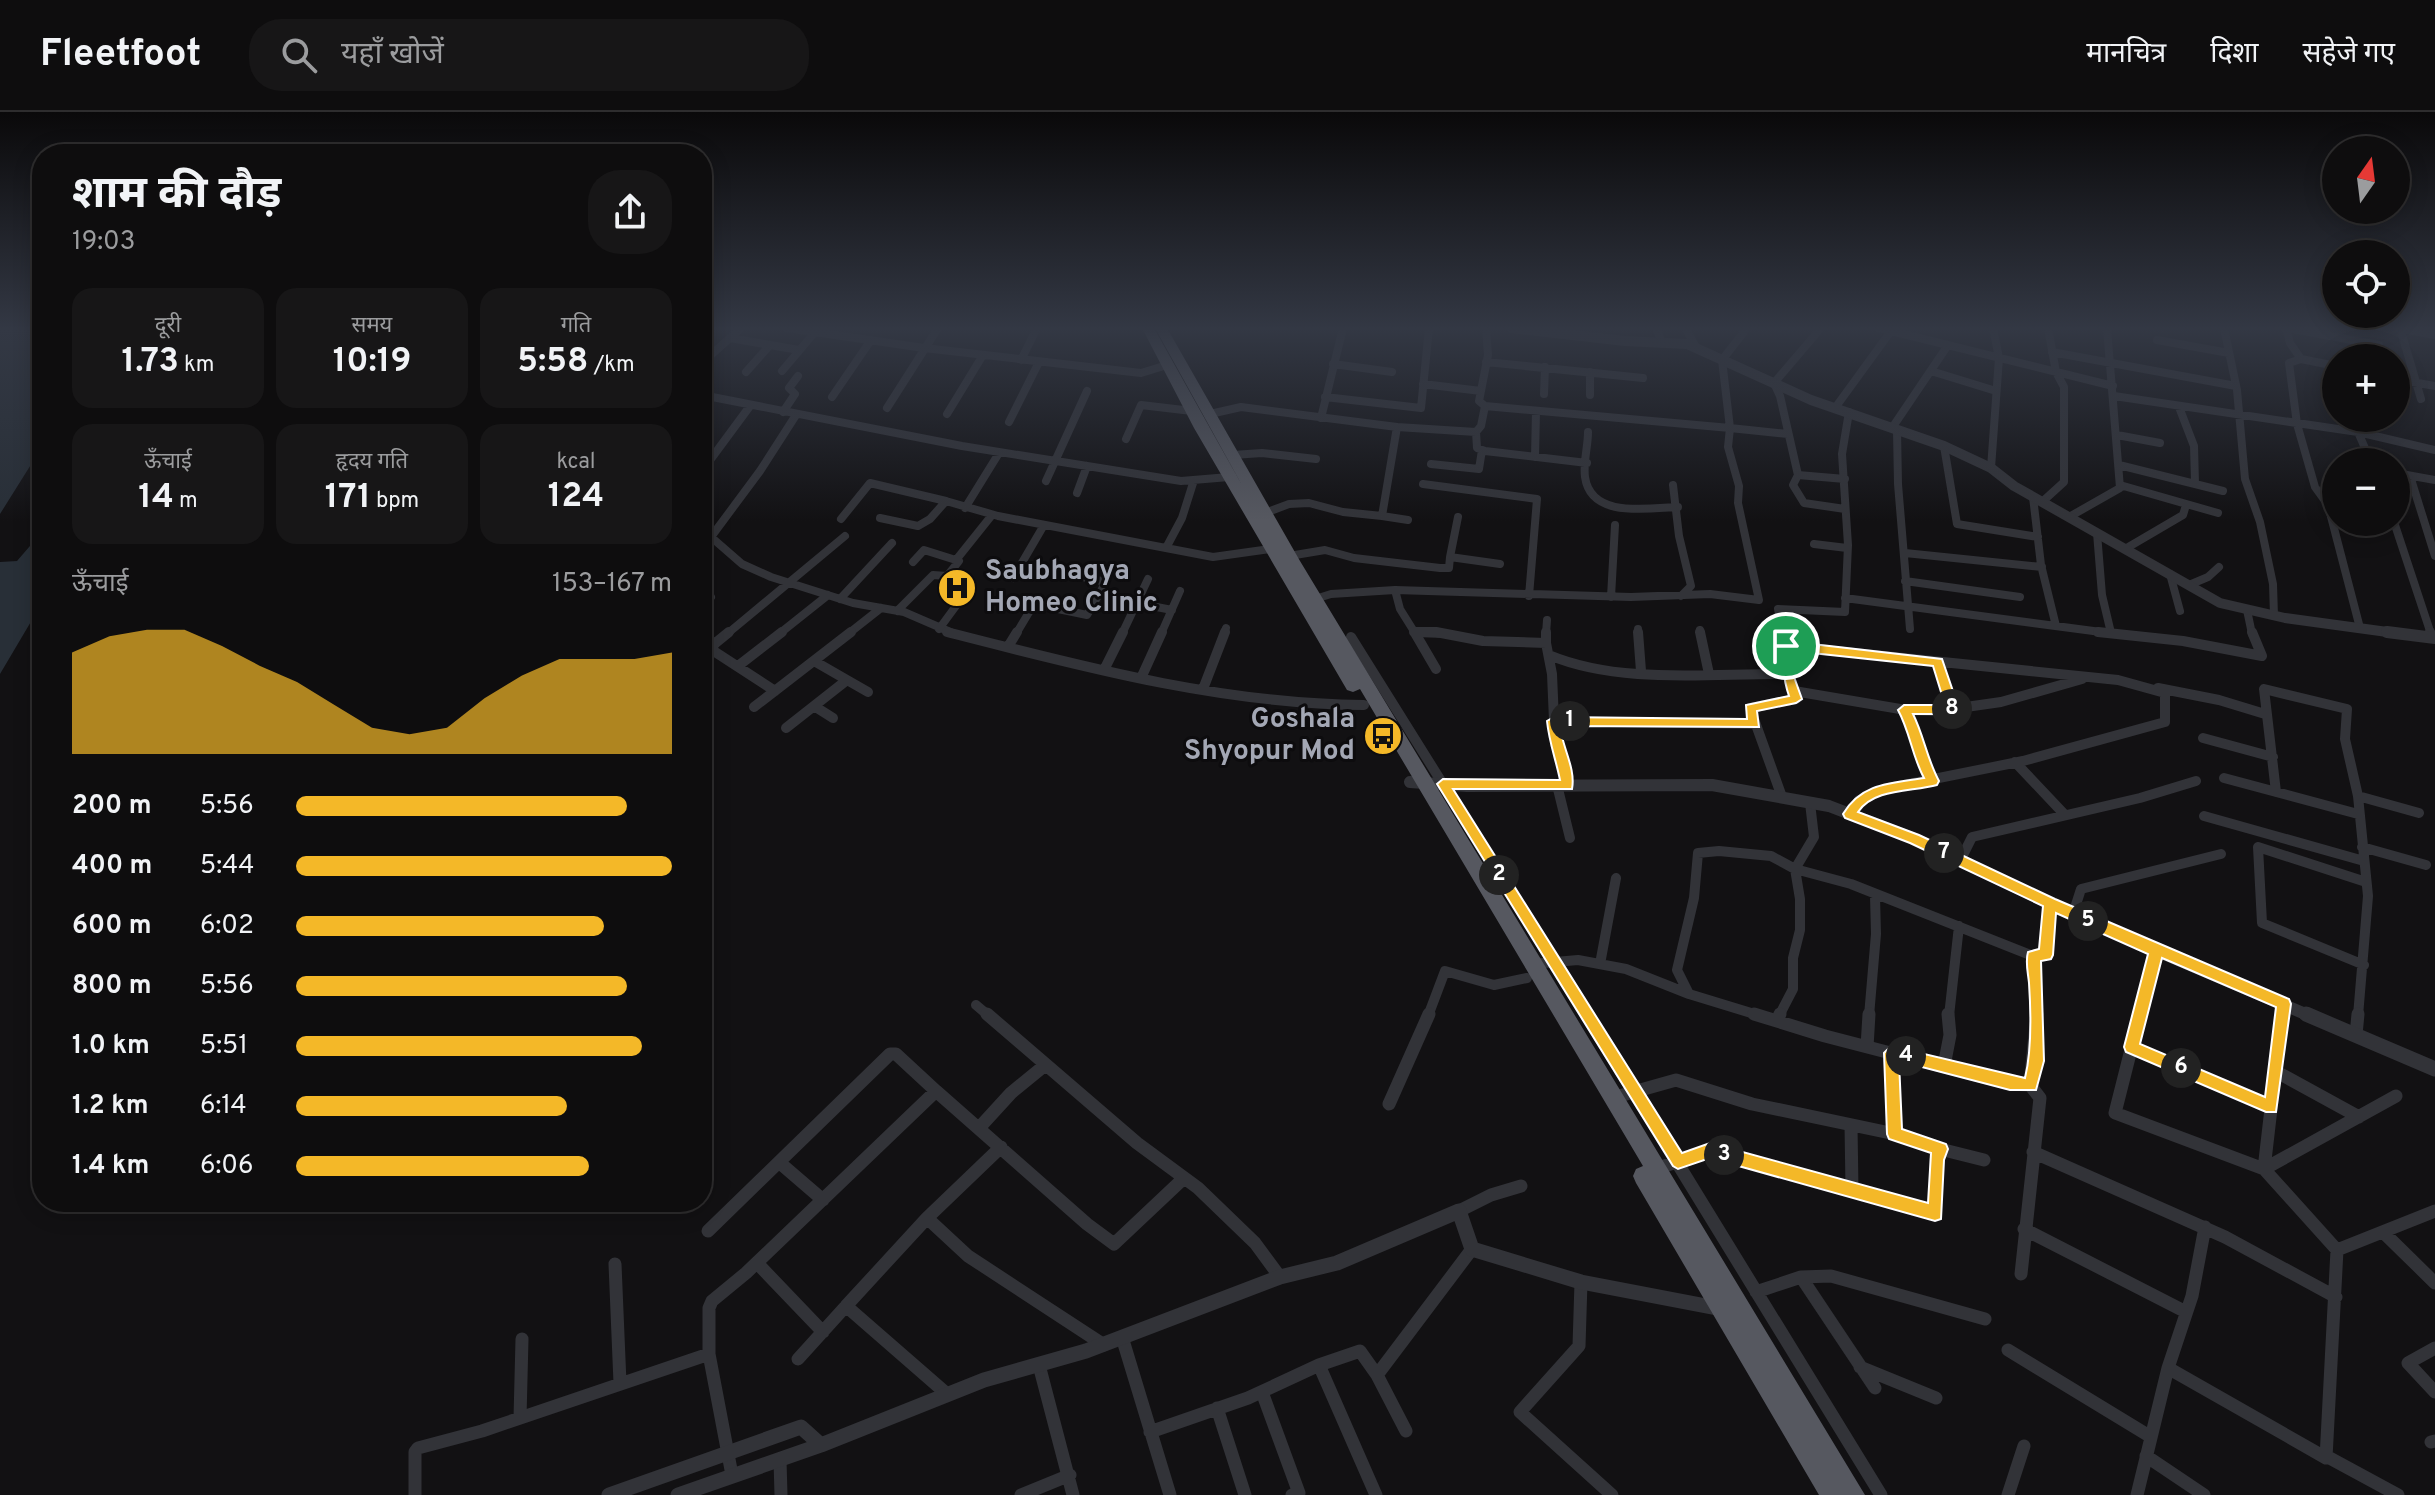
<!DOCTYPE html>
<html lang="hi">
<meta charset="utf-8">
<style>
body{margin:0;font-family:Overpass,"Noto Sans Devanagari",sans-serif;background:#171617;color:#f1f3f6;height:100vh;display:flex;flex-direction:column;font-size:30px;white-space:nowrap}
*{box-sizing:border-box;margin:0}
p{font-size:26px;color:#9b9c9e}
.icon{flex:none;width:44px;height:44px;fill:none;stroke:currentColor;stroke-width:2;stroke-linecap:round;stroke-linejoin:round}
.map{position:relative;flex:1;overflow:hidden}
.panel{position:absolute;left:32px;top:32px;width:680px;height:1068px;display:flex;flex-direction:column;background:#0e0d0e;border-radius:32px;box-shadow:0 4px 20px #0003,0 0 0 2px #2e2d2e}
.panel>*{flex:none}
.needle{width:52px;rotate:14deg}
.buttons{position:absolute;left:2322px;top:24px;display:grid;gap:16px}
.buttons a{display:grid;place-items:center;width:88px;height:88px;border-radius:50%;background:#0e0d0e;box-shadow:0 4px 20px #0003,0 0 0 2px #2e2d2e;font-size:40px}
.pin{position:absolute;display:grid;place-items:center;width:68px;height:68px;color:#fff;margin:-34px;border:4px solid #fff;border-radius:50%;box-shadow:0 2px 8px #0007}
.km{position:absolute;width:40px;height:40px;margin:-20px;border-radius:50%;background:#222;color:#fff;font-size:22px;line-height:40px;text-align:center}
.round{display:grid;place-items:center;flex:none;width:84px;height:84px;border-radius:32px;background:#171617}
.summary{display:flex;align-items:center;justify-content:space-between;height:136px;padding:0 40px}
h1{font-size:44px;font-weight:700;line-height:60px}
.stats{display:grid;grid-template-columns:repeat(3,1fr);gap:12px;height:136px;padding:8px 40px}
.stats div{display:grid;align-content:center;border-radius:20px;background:#171617;text-align:center}
.stats b{font-size:34px;font-weight:700}
.stats small{font-size:22px;font-weight:400}
.stats p{font-size:22px}
.chart{height:224px;padding:16px 40px}
.chart p{display:flex;justify-content:space-between}
.chart svg{width:100%;height:144px;margin-top:8px;fill:#f4b828;opacity:.7}
ul{padding:0 40px;list-style:none;font-size:26px}
li{display:grid;grid-template-columns:128px 96px 1fr;align-items:center;height:60px}
li i{height:20px;border-radius:10px;background:#f4b828}
header{display:flex;align-items:center;gap:48px;box-sizing:border-box;height:112px;padding:0 40px;background:#0e0d0e;border-bottom:2px solid #2e2d2e}
header strong{font-size:38px}
nav{display:flex;gap:44px;margin-inline-start:auto;font-size:28px}
.search{width:560px;height:72px;background:#171617;display:flex;align-items:center;gap:20px;box-sizing:border-box;padding:0 28px;border-radius:32px;color:#9b9c9e;font-size:30px}
.map>svg:first-child{display:block}
.water{fill:#282f37}
.lines{fill:none;stroke-linecap:round;stroke-linejoin:round}
.minor-far2{stroke:#323338;stroke-width:8}
.minor-far1{stroke:#323338;stroke-width:10}
.minor{stroke:#323338;stroke-width:13}
.tertiary-far2{stroke:#323338;stroke-width:10}
.tertiary-far1{stroke:#323338;stroke-width:12}
.tertiary{stroke:#323338;stroke-width:15}
.trunk{fill:#565860;fill-rule:evenodd}
.route{fill:#f4b828;stroke:#fff;stroke-width:2;fill-rule:evenodd}
.labels{text-anchor:middle;dominant-baseline:central;stroke-width:6;stroke-linejoin:round;paint-order:stroke}
.poi-label{font-size:28px;font-weight:bold;fill:#a3a7b4;stroke:#0d0c0e;text-anchor:start}
</style>
<header>
<strong>Fleetfoot</strong>
<div class="search"><svg class="icon" aria-label="search" viewBox="0 0 24 24"><circle cx="10" cy="10" r="6"/><path d="M15 15l6 6"/></svg>यहाँ खोजें</div>
<nav><a>मानचित्र</a><a>दिशा</a><a>सहेजे गए</a></nav>
</header>
<div class="map">
<svg width="2435" height="1383" viewBox="0 0 2435 1383">
<rect width="100%" height="100%" fill="#121113"/>
<!-- water -->
<path class="water" d="M0 216H42V335L0 402Z
M42 420V491L0 562V450L17 449Z"/>
<g class="lines">
<!-- minor-far2 -->
<path class="minor-far2" d="M787 216 924 236 1141 261 1167 253
M1656 216 1662 231
M1689 216 1687 219 1697 237
M1747 216 1722 248 1730 316 1788 322
M1821 216 1774 271 1780 284 1798 363 1845 367
M1879 216 2113 274
M2224 216 2237 278 2245 367 2260 410 2273 472 2274 504
M2286 216 2290 231 2301 247
M2287 216 2379 233
M2397 216 2435 223
M2400 216 2421 287
M730 226 799 238
M2157 228 2229 241
M2052 240 2236 274
M1021 248 1037 216
M1486 250 1643 266
M702 251 741 216
M1333 252 1392 260
M2336 254 2301 247 2289 251 2297 312 2315 375 2328 393 2360 516
M782 259 815 220
M1931 259 1996 279
M746 260 770 233
M1590 260V283
M2396 267 2435 274
M1423 272 1481 279
M1544 282 1545 255
M702 283 962 334 1181 369 1229 365
M2114 284 2358 320 2435 338
M832 285 871 228
M1325 285 1421 296 1429 216
M702 295 711 285
M2179 295 2194 334 2195 371
M887 296 938 216
M1835 296 1891 219
M783 300 795 282 789 276 798 264
M947 302 983 243
M1210 302 1241 295 1397 315 1382 404 1343 400 1309 391 1289 392 1265 401
M796 303 760 359 711 425 742 452 771 465 853 491 904 500 955 522
M1321 306 1343 216
M1009 310 1039 250
M1397 315 1476 320 1477 336 1485 339 1587 351
M1892 316 1948 233
M1897 318 1898 372 1910 517
M1476 320 1481 314 1485 294
M1588 320C1588 335 1583 350 1585 365 1591 407 1648 396 1678 395
M2358 320 2371 350
M2117 323 2160 331
M1126 327 1141 293 1192 299
M1944 334 1957 412 2038 425
M1233 343 1262 341 1316 347
M1535 345 1536 299
M1431 352 1479 357 1482 338
M2119 353 2223 379
M1991 356 1999 246 1993 216
M702 359 750 294
M2396 361 2435 368
M1798 363 1793 373 1804 391 1845 397
M2410 364 2435 444
M1046 369 1087 279
M1423 372 1537 387 1529 484
M1673 373 1679 424 1691 474 1681 484
M2120 373 2218 401
M1077 381 1087 354
M2033 385 2041 453 2056 514
M2042 390 2064 370V275L2056 260 2048 216
M965 396 999 341
M1382 404 1408 408
M2069 405 2120 376 2107 216
M880 406 918 414 930 407 946 389 998 404 1213 445 1270 437
M841 407 870 371 946 389
M2394 410 2431 522
M2097 421 2102 483 2111 521
M1814 432 1847 436
M1166 436 1182 406 1194 368
M2125 437 2183 403 2186 393
M1905 441 2042 455
M1289 444 1325 438 1354 446 1440 456H1449L1450 445 1500 452
M1450 445 1458 405
M956 448 992 403
M2170 462 2180 499
M1013 466 1044 413
M1905 469 2020 485
M2189 473 2208 465 2219 455
M1395 478 1400 497 1415 521 1445 522
M1611 485 1615 413
M1845 486 2116 522
M840 487 892 431
M1315 487 1331 482 1395 478 1631 485 1710 482 1759 488 1738 391 1739 374 1728 335 1730 316 1485 294 1479 289 1488 243 1486 216
M702 491 711 485
M1136 491 1172 498
M2247 498 2252 522
M897 499 933 463 947 464 959 449 924 438 913 450
M939 517 964 483
M1638 517V522
M1700 518 1701 522
M727 522 845 424
M779 522 828 483
M848 522 881 496
M1016 522 1034 492 1087 503 1106 470 1051 458
M1122 522 1148 467
M1161 522 1180 479
M1224 522 1226 516
M1546 522 1547 508
M1783 522 1778 497 1845 500 1848 433 1842 342 1849 300"/>
<!-- minor-far1 -->
<path class="minor-far1" d="M947 520C1084 555 1222 592 1364 593
M1414 520H1436L1483 529 1546 531 1552 562 1555 632 1563 649 1567 673
M1638 520 1641 559
M1700 520 1709 562
M1783 520 1789 547 1787 562
M2098 520 2183 529 2262 544 2252 520
M2430 520 2432 525
M1415 521 1436 557
M702 524 715 532
M1351 525 1588 904
M1546 531V520
M1009 533 1017 520
M1786 534 2118 568 2165 581V610L2023 649 1884 677 1859 688 1850 702
M709 536 775 579
M702 542 729 520
M1549 543C1621 573 1710 561 1787 562L1796 587 1750 596 1782 685
M1938 550 1953 597
M738 554 782 520
M1105 556 1123 520
M1142 564 1162 520
M847 568 868 580
M2158 576 2219 588 2265 602
M1203 577 1225 520
M1794 579 1906 598 1938 599 2001 590 2082 567
M814 594 833 606
M754 595 851 520
M1904 598 1932 669
M1554 609 1754 612
M786 616 847 568 814 549
M2203 626 2273 645
M2015 650 2065 703
M2224 666 2358 702
M1557 673 1570 726
M2276 680 2264 577 2347 597 2345 627 2358 684 2368 784 2358 904
M2358 684 2419 701
M2204 704 2364 749
M2362 735 2426 753
M1960 749 1972 725 2140 686 2196 669
M2073 802 2081 777 2221 742
M2033 844 2046 843 2050 791
M1532 852 1578 848 1626 857 1689 882
M1600 852 1616 766
M2364 853 2262 811 2258 735 2366 770
M1689 882 1761 904
M1689 882 1677 858 1694 786 1698 741 1719 739 1771 744 1795 757 1851 772 2033 844 2037 904
M976 893 989 904
M1428 904 1445 859 1494 873 1527 866
M1779 904 1793 877V846L1800 818V787L1795 757 1814 725 1810 691
M1869 904 1876 822 1875 784
M1949 904 1959 814
M2140 904 2156 839
M2282 904 2283 892"/>
<!-- minor -->
<path class="minor" d="M987 902 1137 1031 1198 1076 1255 1131 1280 1165
M1586 902 1881 1383
M1754 902 1825 924 2010 972 2030 973 2037 902
M2140 902 2115 1001 2264 1057 2282 902
M1777 909 1780 902
M2356 923 2358 902
M1867 935 1869 902
M2131 935 2271 995
M1891 941 1895 1022
M1944 954 1950 923 1948 902
M2275 959 2359 1005
M1612 986 1676 968 1752 992 1895 1022 1940 1037
M1389 992 1429 902
M1851 1013 1852 1078
M979 1016 1011 981 1044 954
M2033 1040 2225 1125 2336 1185
M780 1051 823 1088
M1656 1057 1710 1038 1935 1101 1936 1048 1940 1037 1984 1048
M1459 1099 1491 1083 1521 1074
M927 1106 968 1144 1104 1233
M2024 1117 2186 1200
M708 1119 890 942H896L936 979
M2383 1120 2435 1171
M2337 1138 2264 1057 2396 984
M757 1151 823 1220
M615 1152 620 1271
M2021 1162 2040 986 2030 973
M1801 1165 1875 1276
M1581 1170 1579 1234 1520 1300 1612 1383
M1756 1180 1801 1165 1831 1164 1985 1207
M1122 1225 1170 1383
M2435 1236 2408 1251 2435 1280
M2008 1238 2151 1325
M709 1242 732 1363
M798 1247 846 1194
M1039 1253 1073 1383
M1319 1253 1376 1383
M1860 1255 1936 1286
M2168 1256 2192 1184 2205 1115
M1377 1263 1406 1319
M1262 1280 1299 1381 1292 1383
M947 1282 846 1194 927 1106 1001 1035
M1217 1296 1245 1383
M520 1306 522 1227
M1150 1320 1248 1286 1319 1253 1360 1239 1377 1263 1472 1137
M2431 1330 2435 1329
M2146 1344 2204 1383
M2326 1344 2398 1383
M780 1348 781 1383
M415 1383V1340L418 1336 482 1319 709 1242V1196L712 1189 746 1161 936 979 1087 1112 1114 1132 1184 1066
M1021 1383 1070 1363
M2008 1383 2024 1334
M2137 1383 2168 1256 2326 1346 2337 1138 2435 1099"/>
<!-- tertiary-far2 -->
<path class="tertiary-far2" d="M1511 216 1625 229 1687 232 1811 288 1944 334 1991 356 2014 374 2220 491 2285 506 2402 522"/>
<!-- tertiary-far1 -->
<path class="tertiary-far1" d="M2387 520 2435 526
M1410 670 1467 674 1712 673 1829 694 1915 727 2091 811 2310 904"/>
<!-- tertiary -->
<path class="tertiary" d="M2306 902 2435 957
M609 1383 801 1315 821 1333
M678 1383 821 1333 984 1268 1086 1239 1280 1165 1337 1151 1459 1099 1472 1137 1581 1170 1722 1197"/>
<!-- trunk -->
<path class="trunk" d="M1142 216H1154L1243 375 1155 216H1167L1300 449 1865 1383H1819L1636 1071 1633 1064 1636 1057 1643 1054 1360 577 1353 580 1347 578 1194 316Z"/>
</g>
<!-- sky -->
<linearGradient id="sky" x2="0" y2="1"><stop stop-color="#0a090a"/><stop offset="0.53" stop-color="#333844"/><stop offset="1" stop-color="#333844" stop-opacity="0"/></linearGradient>
<rect width="2435" height="409" fill="url(#sky)"/>
<!-- route -->
<path class="route" d="M1786 529 1942 547 1959 597 1953 602H1913C1924 624 1927 647 1939 669L1937 673C1912 680 1874 676 1858 700L1919 723 2055 787 2289 887 2291 892 2276 1000H2266L2126 940 2124 935 2148 842 2056 801 2053 843 2051 847 2041 849 2044 949 2036 978H2010L1899 949 1902 1017 1946 1032 1948 1037 1944 1048 1941 1107 1935 1109 1710 1046 1678 1057 1673 1054 1437 672 1443 667 1560 668C1556 648 1549 630 1547 609L1554 605 1747 607 1746 593 1789 584C1782 564 1784 553 1780 534ZM1793 539 1933 554 1945 593H1904L1898 598C1910 620 1912 644 1924 666 1891 671 1861 671 1843 702L1845 706 1910 731 2043 794 2039 837 2028 840C2025 850 2028 860 2029 871 2031 901 2032 937 2025 966L1891 934 1884 941 1887 1022 1889 1027 1931 1041 1928 1091 1710 1031 1682 1041 1453 677H1572C1576 656 1562 635 1560 614L1759 615 1757 599 1796 591 1802 587 1793 562ZM2162 846 2276 895 2265 985 2140 932Z"/>
<!-- icons -->
<defs>
<g id="hospital-disc" transform="scale(2)"><circle r="9.5" fill="#f4b828" stroke="#0d0c0e"/><path d="M-5-5h3v3.5h4V-5h3V5h-3V1.5h-4V5h-3Z" fill="#111"/></g>
<g id="bus-disc" transform="scale(2)"><circle r="9.5" fill="#f4b828" stroke="#0d0c0e"/><path d="M-5-6H5V4H4V6H2V4H-2V6H-4V4H-5ZM-3.5-4V0h7V-4ZM-3.5 1.2v1.5H-2V1.2ZM2 1.2v1.5H3.5V1.2Z" fill="#111"/></g>
</defs>
<g fill-rule="evenodd">
<use href="#hospital-disc" x="957" y="476"/>
<use href="#bus-disc" x="1383" y="624"/>
</g>
<g class="labels">
<!-- poi labels -->
<g class="poi-label">
<text x="985" y="460">Saubhagya<tspan x="985" dy="32">Homeo Clinic</tspan></text>
<text x="1355" y="608" text-anchor="end">Goshala<tspan x="1355" dy="32">Shyopur Mod</tspan></text>
</g>
</g>
</svg>
<div class="buttons">
<a><svg class="needle" viewBox="-14 -14 28 28"><path d="M0-13l5 13h-10z" fill="#e53935"/><path d="M0 13l5-13h-10z" fill="#9b9c9e"/></svg></a>
<a><svg class="icon" aria-label="locate" viewBox="0 0 24 24"><circle cx="12" cy="12" r="6"/><path d="M12 2v4M12 18v4M2 12h4M18 12h4"/></svg></a>
<a>+</a>
<a>−</a>
</div>
<div class="pin" style="left:1786px;top:534px;background:#1e9e55"><svg class="icon" aria-label="arrive" viewBox="0 0 24 24"><path d="M6 21V4h12l-3 4 3 4H6"/></svg></div>
<b class="km" style="left:1570px;top:609px">1</b>
<b class="km" style="left:1499px;top:763px">2</b>
<b class="km" style="left:1724px;top:1043px">3</b>
<b class="km" style="left:1906px;top:944px">4</b>
<b class="km" style="left:2088px;top:809px">5</b>
<b class="km" style="left:2181px;top:956px">6</b>
<b class="km" style="left:1944px;top:741px">7</b>
<b class="km" style="left:1952px;top:597px">8</b>
<section class="panel">
<div class="summary"><div><h1>शाम की दौड़</h1><p>19:03</p></div><a class="round"><svg class="icon" aria-label="share" viewBox="0 0 24 24"><path d="M12 15V3M7 8l5-5 5 5M5 13v7h14v-7"/></svg></a></div>
<div class="stats">
<div><p>दूरी</p><b>1.73<small> km</small></b></div>
<div><p>समय</p><b>10:19</b></div>
<div><p>गति</p><b>5:58<small> /km</small></b></div>
</div>
<div class="stats">
<div><p>ऊँचाई</p><b>14<small> m</small></b></div>
<div><p>हृदय गति</p><b>171<small> bpm</small></b></div>
<div><p>kcal</p><b>124</b></div>
</div>
<div class="chart"><p><span>ऊँचाई</span>153–167 m</p>
<svg viewBox="0 0 160 44" preserveAspectRatio="none"><path d="M0 44V13L10 8L20 6L30 6L40 11L50 17L60 22L70 29L80 36L90 38L100 36L110 27L120 20L130 15L140 15L150 15L160 13V44z"/></svg>
</div>
<ul>
<li><b>200 m</b>5:56<i style="width:88%"></i></li>
<li><b>400 m</b>5:44<i style="width:100%"></i></li>
<li><b>600 m</b>6:02<i style="width:82%"></i></li>
<li><b>800 m</b>5:56<i style="width:88%"></i></li>
<li><b>1.0 km</b>5:51<i style="width:92%"></i></li>
<li><b>1.2 km</b>6:14<i style="width:72%"></i></li>
<li><b>1.4 km</b>6:06<i style="width:78%"></i></li>
</ul>
</section>
</div>
